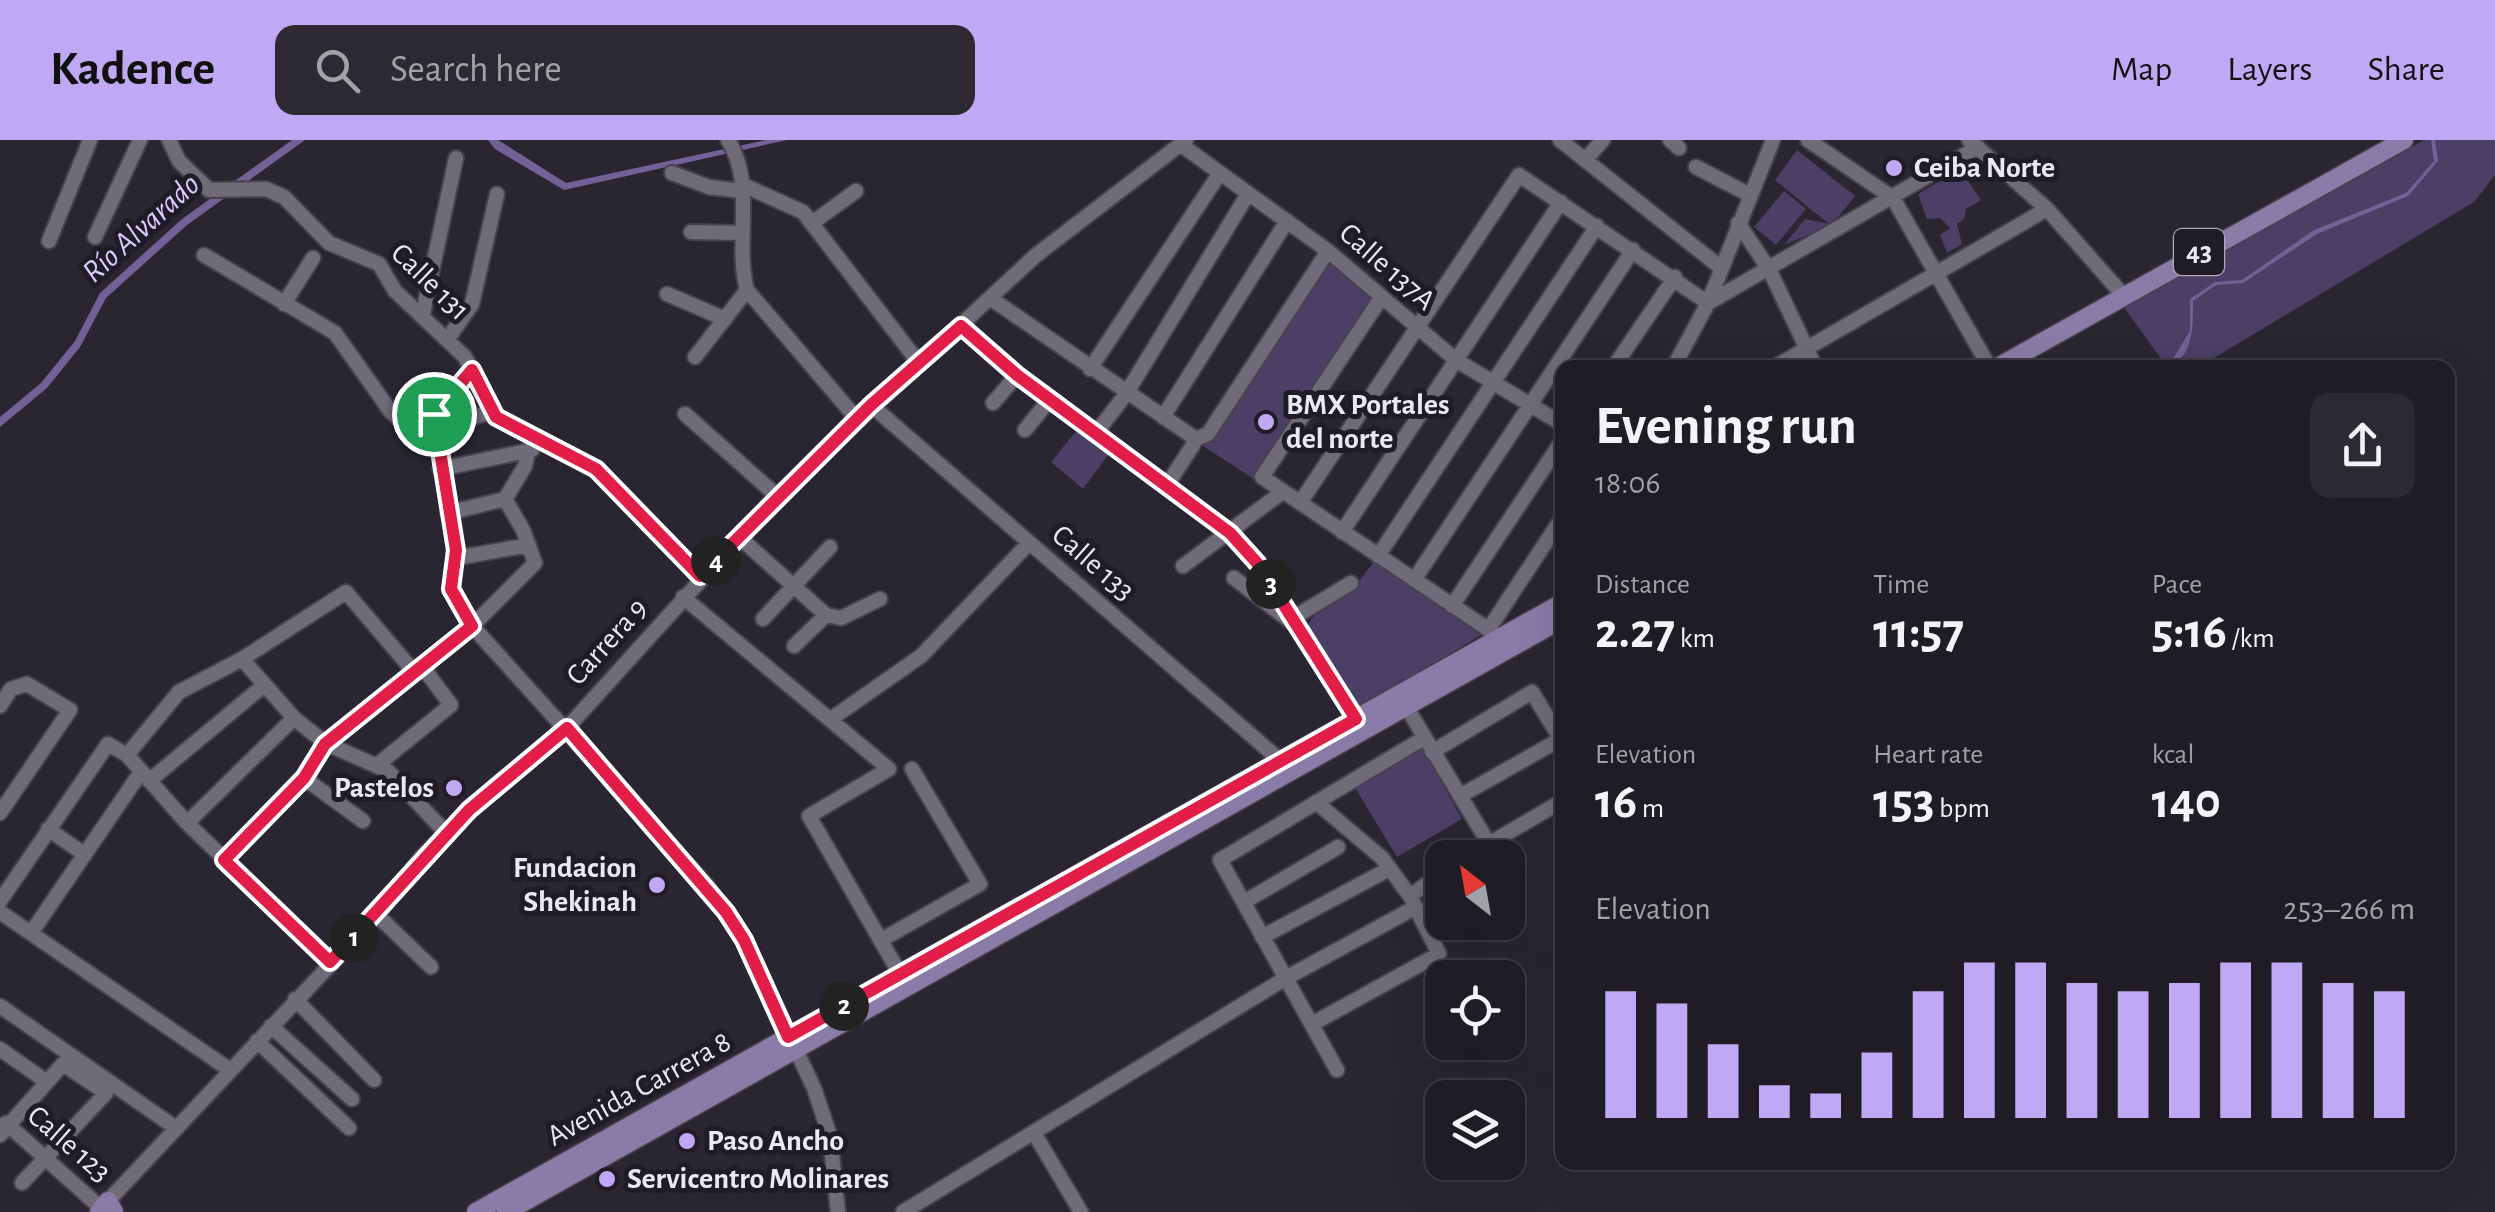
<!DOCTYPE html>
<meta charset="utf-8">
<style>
body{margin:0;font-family:"Alegreya Sans",sans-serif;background:#2c2932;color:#f1f3f6;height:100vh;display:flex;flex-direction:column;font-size:38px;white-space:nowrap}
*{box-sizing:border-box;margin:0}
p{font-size:32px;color:#a1a1a7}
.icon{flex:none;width:55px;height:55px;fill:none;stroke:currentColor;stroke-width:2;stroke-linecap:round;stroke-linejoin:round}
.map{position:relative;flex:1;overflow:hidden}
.sheet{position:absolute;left:1555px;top:220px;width:900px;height:810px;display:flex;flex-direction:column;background:#1f1c26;border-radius:20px;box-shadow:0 10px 40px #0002,0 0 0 2px #3c3a43}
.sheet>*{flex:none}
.needle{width:65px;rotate:329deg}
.controls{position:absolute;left:1425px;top:700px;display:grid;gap:20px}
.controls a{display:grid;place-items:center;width:100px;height:100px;border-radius:20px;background:#1f1c26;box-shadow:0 10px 40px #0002,0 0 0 2px #3c3a43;font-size:50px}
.pin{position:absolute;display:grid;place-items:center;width:85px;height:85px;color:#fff;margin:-42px;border:5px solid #fff;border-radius:50%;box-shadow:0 2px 10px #0007}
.km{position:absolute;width:50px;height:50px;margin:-25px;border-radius:50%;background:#222;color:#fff;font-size:28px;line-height:50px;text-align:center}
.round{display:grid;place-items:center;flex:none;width:105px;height:105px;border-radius:20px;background:#2c2932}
.headline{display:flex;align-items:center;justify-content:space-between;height:170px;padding:0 40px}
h1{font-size:55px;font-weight:700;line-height:75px}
.stats{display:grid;grid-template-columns:repeat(3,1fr);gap:15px;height:170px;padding:10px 40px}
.stats div{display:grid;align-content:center}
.stats b{font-size:50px;font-weight:700}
.stats small{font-size:28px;font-weight:400}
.stats p{font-size:28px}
.chart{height:280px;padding:20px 40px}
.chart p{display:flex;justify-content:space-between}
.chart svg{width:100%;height:180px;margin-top:10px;stroke:#bfa9f4;stroke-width:6}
header{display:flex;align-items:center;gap:60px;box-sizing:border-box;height:140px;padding:0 50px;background:#bfa9f4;color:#111}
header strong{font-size:48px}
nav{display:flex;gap:55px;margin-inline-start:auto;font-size:35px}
.search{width:700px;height:90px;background:#2c2932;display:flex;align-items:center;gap:25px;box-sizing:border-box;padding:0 35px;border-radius:20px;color:#a1a1a7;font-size:38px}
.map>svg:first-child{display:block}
.green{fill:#4a3f65}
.water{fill:#716197}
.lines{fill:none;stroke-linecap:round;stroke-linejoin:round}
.minor-casing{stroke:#46434d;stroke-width:18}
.major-casing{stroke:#46434d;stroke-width:21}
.minor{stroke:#6f6b79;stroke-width:14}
.major{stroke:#897ca8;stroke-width:18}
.route-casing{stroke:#fff;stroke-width:20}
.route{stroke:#e11d48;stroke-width:12}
.poi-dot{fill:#bfa9f4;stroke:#1f1c28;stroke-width:4}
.labels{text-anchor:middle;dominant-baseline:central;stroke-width:10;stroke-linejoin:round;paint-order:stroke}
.shield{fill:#1f1c28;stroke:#adabb4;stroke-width:2.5}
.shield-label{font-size:28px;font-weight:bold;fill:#eae8f0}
.poi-label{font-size:30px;font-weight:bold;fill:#eae8f0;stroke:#1f1c28;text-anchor:start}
.street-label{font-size:30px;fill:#eae8f0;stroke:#1f1c28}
.water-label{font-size:32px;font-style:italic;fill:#d9ccfe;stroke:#1f1c28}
</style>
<header>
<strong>Kadence</strong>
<div class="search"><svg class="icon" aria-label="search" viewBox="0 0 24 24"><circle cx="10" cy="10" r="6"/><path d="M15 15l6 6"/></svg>Search here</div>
<nav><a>Map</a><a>Layers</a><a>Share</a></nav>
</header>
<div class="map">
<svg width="2495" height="1072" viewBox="0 0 2495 1072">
<rect width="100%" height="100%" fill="#292632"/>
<!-- green -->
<path class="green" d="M2424 0H2495V35L2474 62 2199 227H2167L2123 166Z
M1797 10 1855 56 1832 85 1784 105 1805 79 1829 84 1775 40Z
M1966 38 1981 60 1966 69 1964 79 1957 84 1962 104 1947 113 1940 95 1950 88 1940 78 1927 79 1918 54 1943 39Z
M1784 51 1806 69 1776 105 1754 87Z
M1329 113 1364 146 1374 165 1257 341 1203 306Z
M1078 289 1111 311 1083 349 1051 322Z
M1376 419 1484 493 1358 570 1304 488 1334 453 1352 450Z
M1419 602 1462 679 1397 717 1351 641Z"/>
<!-- water -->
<path class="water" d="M292 0H305L187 85 106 158 80 207 47 248 0 287V277L41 243 75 201 100 153 182 79Z
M488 0H498L566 43 766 0H787L564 50 495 9Z
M2431 0H2435L2438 21 2408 56 2317 94 2243 143 2216 145 2193 161C2193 185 2194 217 2168 227L2190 191V159L2215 142 2242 140 2314 90 2406 53 2434 21Z"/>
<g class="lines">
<!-- minor casing -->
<g class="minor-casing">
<path id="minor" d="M169 0 179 21 209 50 266 49 284 57 329 103 379 124 395 151 465 217 496 277 596 329 701 436
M728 0C756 44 734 102 747 150L857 279
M1560 0 1720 127
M1670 0 1679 8
M1808 0 1893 58 1990 228
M1969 0 2047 69 2123 155
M1180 4 1328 111 1456 220 1562 284
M1585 20 1603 0
M1696 27 1750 55
M672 33 709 47 742 51
M743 45 803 72 919 223
M812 83 856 51
M1738 83 1769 129 1816 228
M691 92 742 93
M95 97 140 0
M49 101 90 0
M204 115 335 193 391 272 404 283 434 274 472 229
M667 154 725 179
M990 158 1196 299 1208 294 1328 111
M1381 158 1262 337 1501 498
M284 164 313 118
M423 173 456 18
M961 186 1017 235 1230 393 1258 424 1356 579
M449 197 472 164 497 54
M695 217 747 150
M1613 228 1675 137
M1673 228 1708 163 1773 0
M1773 228 2047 69
M1090 229 1220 33
M993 263 1017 235
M871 265 1281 621
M434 274 456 410 451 449 472 486 707 746 744 800 814 948 830 996 838 1072
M685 274 777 356
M1163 277 1287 81
M438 287 491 272
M1025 290 1050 259
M1096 293 1126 254 1248 54
M440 329 532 310
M1167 345 1193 305
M1300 363 1519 35 1708 163 1978 7
M448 373 505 359 525 326 528 311
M1342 392 1561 62
M739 397 826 475
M1378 416 1597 86
M456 418 529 405
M1183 426 1277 356
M1234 438 1290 481
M1414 440 1633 110
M683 457 889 629 809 676 900 834
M1452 466 1562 301
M1293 478 1351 443
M763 479 830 407
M1488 490 1562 378
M794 506 826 475 841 478 880 459
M242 519 294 578 325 603 388 631 446 693
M0 566 11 549 27 544 70 570 0 673
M1407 568 1488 702
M831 579 921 516 1029 403
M1432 612 1532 552 1562 601
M127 615 179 552 242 519 346 452 415 533
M376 626 451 565 422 526
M304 638 363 681
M149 641 263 546
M1460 656 1561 599
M187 683 294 578
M48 689 84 714
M1465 718 1562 661
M223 720 304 638 325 603 472 486 535 423 523 390 505 359
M1410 756 1442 733
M0 761 108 604 127 615 187 683 330 821
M1244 762 1338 707
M0 772 230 930
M377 775 431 827
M31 793 141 632
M1262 797 1389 729
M881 800 980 744 912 629
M295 859 374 940
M0 866 176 988
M1312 884 1439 814 1410 756 1382 718 1316 662
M271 886 352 959
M257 901 349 988
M0 909 47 942
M1337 930 1220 720 1424 598
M6 983 102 1069
M1034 993 1081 1072
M0 995 63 924 106 953 22 1043
M108 1061 377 775 422 717 497 644 567 588 777 356 1035 116 1186 0
M903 1072 1286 838 1416 767"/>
</g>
<!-- major casing -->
<g class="major-casing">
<path id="major" d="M1996 228 2404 0
M99 1072 108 1061 114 1072
M476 1072 1562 463
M506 1072 1562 479"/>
</g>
<!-- minor -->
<use href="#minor" class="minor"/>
<!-- major -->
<use href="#major" class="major"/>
</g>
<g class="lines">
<!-- route casing -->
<g class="route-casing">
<path id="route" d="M961 186 1017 235 1230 393 1258 424 1356 579 788 897 744 800 726 772 567 588 469 670 330 822 224 720 304 638 325 604 472 486 451 449 456 410 434 274 472 230 496 277 596 329 700 436 871 265Z"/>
</g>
<!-- route -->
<use href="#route" class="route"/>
</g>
<!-- markers -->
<g class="poi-dot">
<circle cx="1894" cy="28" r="10"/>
<circle cx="1266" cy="282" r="10"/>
<circle cx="454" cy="648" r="10"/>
<circle cx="657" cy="745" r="10"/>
<circle cx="687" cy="1001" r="10"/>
<circle cx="607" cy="1039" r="10"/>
</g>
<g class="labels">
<!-- shield labels -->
<rect class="shield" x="2174" y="89" width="50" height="46" rx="8"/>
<g class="shield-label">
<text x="2199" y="112">43</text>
</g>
<!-- poi labels -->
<g class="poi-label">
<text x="1914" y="28">Ceiba Norte</text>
<text x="1286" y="265">BMX Portales<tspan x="1286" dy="34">del norte</tspan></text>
<text x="434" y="648" text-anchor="end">Pastelos</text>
<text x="637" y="728" text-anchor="end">Fundacion<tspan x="637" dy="34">Shekinah</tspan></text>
<text x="707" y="1001">Paso Ancho</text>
<text x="627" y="1039">Servicentro Molinares</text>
</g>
<!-- street labels -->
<g class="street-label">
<text transform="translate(1387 127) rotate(41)">Calle 137A</text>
<text transform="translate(430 142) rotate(44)">Calle 131</text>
<text transform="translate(1093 423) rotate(41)">Calle 133</text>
<text transform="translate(607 502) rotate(-48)">Carrera 9</text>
<text transform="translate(639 949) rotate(-29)">Avenida Carrera 8</text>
<text transform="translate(69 1004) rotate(41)">Calle 123</text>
</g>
<!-- water labels -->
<g class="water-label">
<text transform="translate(141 88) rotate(-42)">Río Alvarado</text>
</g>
</g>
</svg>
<div class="controls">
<a><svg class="needle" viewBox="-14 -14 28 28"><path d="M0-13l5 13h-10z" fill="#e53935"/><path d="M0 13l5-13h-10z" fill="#a1a1a7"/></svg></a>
<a><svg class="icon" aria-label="locate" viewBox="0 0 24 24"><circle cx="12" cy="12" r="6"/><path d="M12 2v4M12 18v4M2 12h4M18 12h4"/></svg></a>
<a><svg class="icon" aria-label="layers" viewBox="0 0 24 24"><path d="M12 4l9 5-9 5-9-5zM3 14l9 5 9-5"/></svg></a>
</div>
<div class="pin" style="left:434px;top:274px;background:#1e9e55"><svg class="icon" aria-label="arrive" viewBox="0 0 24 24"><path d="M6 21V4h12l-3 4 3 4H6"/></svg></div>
<b class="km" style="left:354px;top:798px">1</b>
<b class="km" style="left:844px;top:866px">2</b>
<b class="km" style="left:1271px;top:444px">3</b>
<b class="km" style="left:716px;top:421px">4</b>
<section class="sheet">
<div class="headline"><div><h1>Evening run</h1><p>18:06</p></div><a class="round"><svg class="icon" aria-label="share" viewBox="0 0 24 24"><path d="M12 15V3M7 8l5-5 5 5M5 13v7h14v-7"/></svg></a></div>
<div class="stats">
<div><p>Distance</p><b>2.27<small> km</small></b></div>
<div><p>Time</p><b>11:57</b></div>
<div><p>Pace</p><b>5:16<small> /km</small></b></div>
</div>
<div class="stats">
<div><p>Elevation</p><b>16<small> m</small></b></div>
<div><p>Heart rate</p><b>153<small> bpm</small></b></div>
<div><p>kcal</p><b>140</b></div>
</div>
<div class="chart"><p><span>Elevation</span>253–266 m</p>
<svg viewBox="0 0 160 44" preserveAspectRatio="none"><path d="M5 44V13M15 44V16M25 44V26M35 44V36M45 44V38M55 44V28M65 44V13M75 44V6M85 44V6M95 44V11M105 44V13M115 44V11M125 44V6M135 44V6M145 44V11M155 44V13"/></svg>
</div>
</section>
</div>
